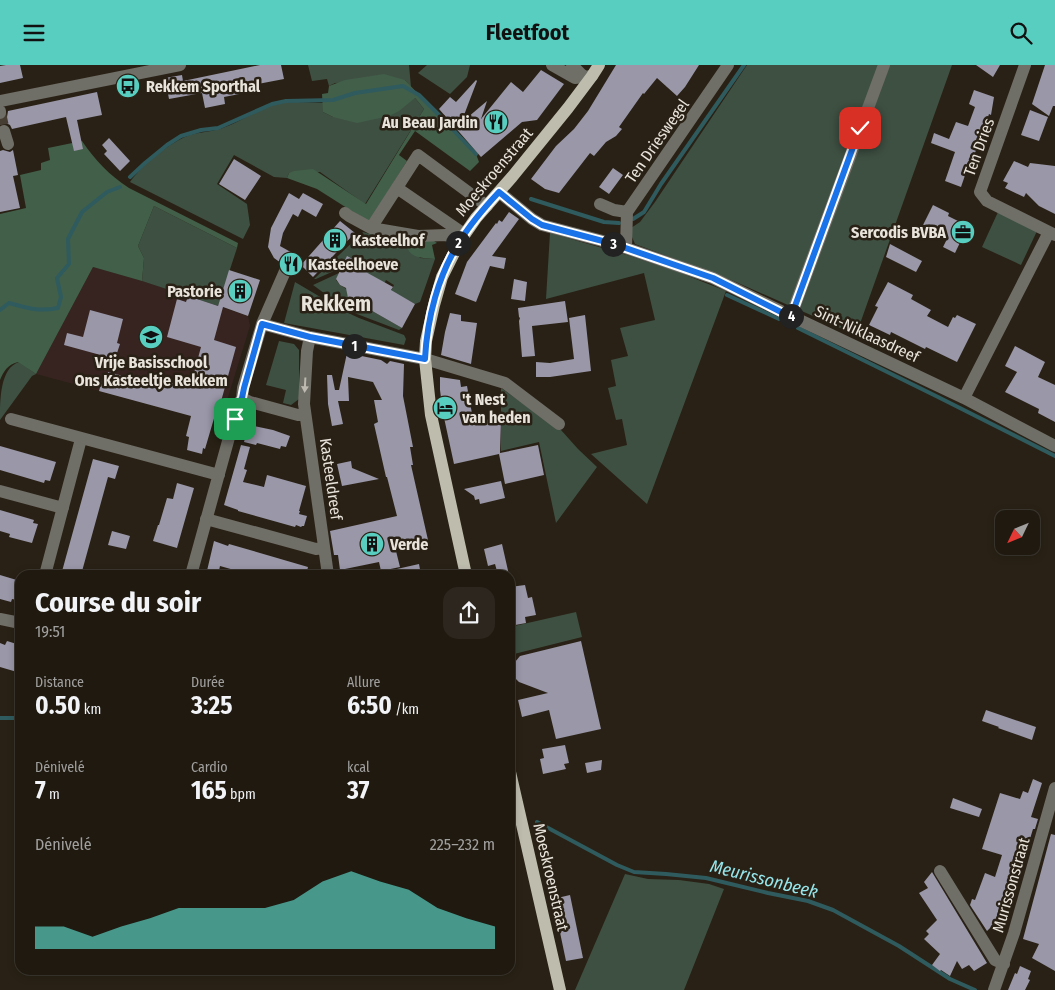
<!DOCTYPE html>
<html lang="fr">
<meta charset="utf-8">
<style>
body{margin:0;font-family:"Fira Sans Condensed",sans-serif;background:#2c261e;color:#f1f3f6;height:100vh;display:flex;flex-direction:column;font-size:19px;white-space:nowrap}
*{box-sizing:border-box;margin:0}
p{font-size:16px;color:#a1a09f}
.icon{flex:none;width:28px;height:28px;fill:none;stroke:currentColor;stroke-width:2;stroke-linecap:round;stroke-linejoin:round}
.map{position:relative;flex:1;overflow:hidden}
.side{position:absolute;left:15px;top:505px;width:500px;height:405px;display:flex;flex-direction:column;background:#1f1910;border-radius:15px;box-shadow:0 2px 8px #0003,0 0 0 1px #3c3830}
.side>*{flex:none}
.needle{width:32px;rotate:227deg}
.tools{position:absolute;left:995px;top:445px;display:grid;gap:10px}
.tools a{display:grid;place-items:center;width:45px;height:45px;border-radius:10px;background:#1f1910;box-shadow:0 2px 8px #0003,0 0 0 1px #3c3830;font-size:25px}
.pin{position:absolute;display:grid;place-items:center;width:42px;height:42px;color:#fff;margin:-21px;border-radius:10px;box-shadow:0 2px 8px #0006}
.km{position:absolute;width:25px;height:25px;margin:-12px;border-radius:50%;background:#222;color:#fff;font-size:14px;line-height:25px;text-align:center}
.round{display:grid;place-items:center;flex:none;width:52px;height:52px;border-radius:15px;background:#2c261e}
.head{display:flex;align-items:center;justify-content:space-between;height:85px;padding:0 20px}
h1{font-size:28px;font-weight:700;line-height:38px}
.metrics{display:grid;grid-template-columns:repeat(3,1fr);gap:8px;height:85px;padding:5px 20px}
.metrics div{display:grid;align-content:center}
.metrics b{font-size:25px;font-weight:700}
.metrics small{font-size:14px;font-weight:400}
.metrics p{font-size:14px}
.chart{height:140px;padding:10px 20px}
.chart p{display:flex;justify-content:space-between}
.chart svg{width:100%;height:90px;margin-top:5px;fill:#58cec0;opacity:.7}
header{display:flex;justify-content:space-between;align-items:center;height:65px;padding:0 20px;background:#58cec0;color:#111;font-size:22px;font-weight:700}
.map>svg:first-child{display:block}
.education{fill:#372421}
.green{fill:#3e5042}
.forest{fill:#425f4a}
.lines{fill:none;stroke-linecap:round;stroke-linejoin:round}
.stream{stroke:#2f5b5e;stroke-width:4}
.building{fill:#9997a8}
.minor-tunnel{stroke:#463e33;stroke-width:12;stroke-dasharray:12 6;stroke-linecap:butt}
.minor{stroke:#6f6e67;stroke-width:12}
.major{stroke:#bdbcad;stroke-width:12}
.oneway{fill:#bebab2}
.route-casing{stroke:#fff;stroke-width:10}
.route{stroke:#1a73e8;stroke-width:6}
.labels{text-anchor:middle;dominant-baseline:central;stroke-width:5;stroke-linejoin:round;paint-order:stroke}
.poi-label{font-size:16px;font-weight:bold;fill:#e8e3db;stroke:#292115;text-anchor:start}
.street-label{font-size:16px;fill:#e8e3db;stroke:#292115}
.water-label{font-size:18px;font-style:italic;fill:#95e5eb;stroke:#292115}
.district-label{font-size:21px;font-weight:bold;fill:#e8e3db;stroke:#292115}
</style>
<header><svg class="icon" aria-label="menu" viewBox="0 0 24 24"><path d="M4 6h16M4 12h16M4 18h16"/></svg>Fleetfoot<svg class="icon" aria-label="search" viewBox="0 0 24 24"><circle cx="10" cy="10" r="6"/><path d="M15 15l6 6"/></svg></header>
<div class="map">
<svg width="1055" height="925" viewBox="0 0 1055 925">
<rect width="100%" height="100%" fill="#292115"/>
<!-- education -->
<path class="education" d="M93 202 142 216 248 251 250 261 220 358 36 309Z"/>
<!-- green -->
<path class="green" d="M308 0H409L411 22 405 15 335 18 329 21 327 14 312 16Z
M427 0H470L467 12 450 29 418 8Z
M747 0H952L856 270 729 214 635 179 632 172 631 163 640 157 655 137Z
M415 33 424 44 365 139 320 107 289 108 287 113 274 112 234 90 217 119 247 139 250 160 243 174 130 117C142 100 170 77 190 70 200 67 210 67 220 64 242 57 261 41 284 38 296 36 310 38 323 38V47L333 52Z
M154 141 237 183 218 241 142 216 144 193 138 181Z
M998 147 1037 166 1021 200 982 182Z
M363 167 377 171 405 174 420 193 435 194 420 237 415 239 391 226 394 220 386 215 383 221 343 202 316 214H314Z
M550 168 627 190 678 207 726 226 647 439 591 389 627 380 622 354 616 355 608 323 616 321 611 295 628 291 620 263 655 255 644 208 546 234Z
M339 208 336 215 340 220 348 225 347 229 350 230 346 237 357 243 360 239 402 263 399 265 357 249 343 242 313 220Z
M295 217 344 246 359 253 404 270 406 274 404 280 284 258Z
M279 276 294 279 299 285V334L291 340 283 338 286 325 266 320Z
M19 297 36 309 32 311 0 355C0 335 0 303 19 297Z
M501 323 561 365 578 384 597 402 556 458 539 377 501 386Z
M576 547 582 572 510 590V562Z
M625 809 648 814 679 815 709 819 724 824 684 925H575Z"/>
<!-- forest -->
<path class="forest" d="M384 9 405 15 437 49 441 52 476 89 479 97 470 106 415 66 399 90 407 96 369 157 317 124 287 113 289 108 294 106 313 104 366 139 424 44 415 33 399 46 389 51 357 58 333 52 323 47 322 29 328 28 329 21 345 15Z
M82 76C95 95 109 110 129 123L238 178 237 183 154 141 138 181 144 193 142 216 93 202 36 309 18 297C7 300 4 306 0 315V149L26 143 20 110 41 105V98L50 95 48 83Z
M405 174 434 176 437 178 432 180 435 194C419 193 407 193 405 174Z"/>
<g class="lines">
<!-- stream -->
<path class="stream" d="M130 112 145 98 167 80 181 71 201 65 218 63 272 39 286 36 333 35 355 28 403 21 419 30 441 52 476 89
M531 134 604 157 619 158
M633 154 644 147 661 119 744 0
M727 230 779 254
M0 245 9 238C28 243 38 247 58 243L61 232 57 213 69 199 68 174 82 147 107 127 120 122
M798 263 938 332 1055 391
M0 653H20
M537 757 617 800 634 807 666 809 706 813 768 828 808 836 833 845 899 881 950 914 975 925"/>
</g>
<!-- building -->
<path class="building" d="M6 0H20L23 13 0 18V1Z
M260 0H281L284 14 253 20 255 26 224 32 225 39 205 43 202 28 169 34 165 13 182 10 183 16Z
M616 0H699L685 22 677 31 657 13 644 29 643 28 619 62 622 64 616 71 606 77 594 91 590 88 559 128 545 124 531 114 556 81 574 64 588 46Z
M976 0H1000L993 12Z
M1045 0H1055V41H1053L1049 51 1032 39Z
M541 5 564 19 537 55 522 57 481 92 439 44 450 32 456 37 476 15 477 16 461 58 487 36 481 54 511 17 523 27Z
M974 25 994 32 991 50 989 49 975 88 973 87 961 122 945 116 955 87 931 78 934 68 949 74 956 57 968 61 975 42 969 39Z
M97 27 102 50 77 55 83 84 74 86 66 52 12 64 10 60 6 58 0 59V56L4 55 7 52 8 46Z
M1030 45 1048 52 1039 76 1021 70Z
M109 73 130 96 120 106 104 89 107 86 102 80Z
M3 85 10 87 13 85 18 110 13 111 20 143 0 147V86Z
M234 94 261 111 245 135 219 119Z
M1014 96 1028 102 1030 98 1055 101V149L1039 141 1026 128 1024 132 1005 123 1008 118 1003 116Z
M613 103 623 110 609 129 599 122Z
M289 128 299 134 303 128 323 139 316 152 302 144 298 152 293 149 283 168 280 181 296 190 291 198 286 196 281 198 274 193 268 182 271 163Z
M933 140 949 148 948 151 968 161 955 188 943 182 948 172 923 160Z
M509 147 519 154 492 191 506 193 504 204 490 201 476 237 455 229 467 197 496 158 497 159 499 155 502 157Z
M340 156 355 168 313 212 301 200Z
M890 179 922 196 916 207 886 192Z
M347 191 366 201 364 206 393 222 391 225 415 239 402 263 360 239 357 244 346 237 348 233 346 223 340 220 336 214Z
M229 205 260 215 248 251 223 242 214 275 236 282 217 351 215 350 205 384 203 383 202 389 187 385 189 372 186 371 191 351 99 326 103 312 107 313 108 307 154 319 157 310 191 319 201 282 167 272 177 234 186 237 188 231 218 241Z
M514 214 527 217 525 236 511 234Z
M888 217 913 230 911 234 931 245 927 251 948 262 953 252 955 253 957 250 976 259 957 297 926 282 925 284 891 267 890 270 869 260 878 242 875 241Z
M565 236 568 257 532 261 535 291 522 292 519 256 520 253 519 252 518 243Z
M90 245 123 254 117 278 120 279 115 294 64 280 67 268 83 272Z
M450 248 461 250V256L477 258 471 299 441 290 445 267Z
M585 250 591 306 550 312H536V297L550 298 574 294 569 253Z
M1015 281 1045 297 1038 312 1055 320V357L1038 348 1039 344 1005 327 1017 307 1005 301Z
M347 288 381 295 387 299 390 296 404 299 403 331 413 382H410L413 400H411L428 475 395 482 400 502 381 506 379 497 340 505 338 490H334L330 466 397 451 387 412H386L374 359 378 357 374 335H382L373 317 348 312 349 336H338L343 359 332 361 328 339 327 310H332L335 325H339Z
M440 312 460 315 461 322 467 321 473 354 501 355 500 388 538 380 544 410 505 419 499 389 454 399 443 348 440 325Z
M249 360 273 365 290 371 286 382 281 381 280 384 257 378 256 380 244 377Z
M241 380 250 382 244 404 247 405 243 417 264 422 267 410 306 421 299 446H300L299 449 307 451 304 461H302L301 462 296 460 295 462 238 446V445L224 440Z
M0 381 56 397 50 416 45 415 44 418 0 405Z
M93 394 119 401 115 414 108 412 81 510H61Z
M351 396 352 403 379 414 342 421 337 399Z
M501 416 505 433 480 439 479 434 475 435 474 431 464 424Z
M177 418 194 423 177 483 153 476 158 460H159L167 433 173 434Z
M0 445 34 455 33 458 38 459 32 478 9 472 10 469 0 466Z
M112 466 130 471 126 484 108 480Z
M214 476 228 481 229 479 308 502 306 510H252L220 501 218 510H206Z
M502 479 509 510H498L495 499 488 501 484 484Z
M419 499 421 510H388V506Z
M0 510 20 516V524L17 535 12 534 11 537 0 534Z
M525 520 528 533 532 532 536 550 525 552 526 558 510 561V522Z
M7 576 20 580V594L17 607 0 602V578L5 580Z
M581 576 601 664 556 674 549 645 522 652 518 635 548 628 519 617 514 612 513 604 515 597 520 591Z
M986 645 1036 662 1032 675 998 663 999 662 982 656Z
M565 680 569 698 564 699 566 704 543 709 540 694 544 693 542 684Z
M602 695 601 705 587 708 585 698Z
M1033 714 1042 718 1031 752 1038 754 1035 764H1033L1005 856 999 854 987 866 970 840 972 834 975 835 985 808 995 812 1002 790 982 784 1000 728 1020 734 1023 726 1028 728Z
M953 733 982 744 979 752 950 743Z
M1051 769 1055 770V906L1032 893 1039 879 1023 874Z
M932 807 987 898 974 906 969 900 962 904 957 896 950 911 941 905 940 906 932 900 940 889 924 874 929 869 926 866 937 855 919 828 928 823 924 817Z
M570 830 583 893 566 896 553 834Z
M1020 901 1031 906 1028 914 1030 915 1025 925H1008L1015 908 1017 909Z"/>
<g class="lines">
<!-- minor-tunnel -->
<path class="minor-tunnel" d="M0 48 4 66"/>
<!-- minor -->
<path class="minor" d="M552 0 575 13 592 11
M572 0 584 12
M1025 0 980 127 987 136 1055 170
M0 36 180 0
M0 46V48
M4 66 8 79
M397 123 464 169
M499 127 532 154 542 160 614 179 713 213 791 251 964 333 1055 381
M600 139 614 145 627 147
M627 147 728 0
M345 148 349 151 371 163 418 171 446 170 460 176
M371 163 418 90 487 141
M626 183 627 147
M791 251 884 0
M262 259 310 272 425 294 505 318 559 359
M310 272 307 286 304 339 328 510
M242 333 250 337 298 350 305 349
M964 333 1049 167
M11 354 219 410
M0 426 63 443
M206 454 316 484 324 483
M45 510 81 374
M191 510 238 340 242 333 243 323 262 259 286 204
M0 554 20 558
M940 806 995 895 1004 899
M994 925 1014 868 1055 723"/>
<!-- major -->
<path class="major" d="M466 510 431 350 425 294 426 276 434 240 442 212 460 176 476 153 512 112 568 43 592 11 599 0
M510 707 560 925"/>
</g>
<!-- one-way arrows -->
<defs><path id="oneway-solid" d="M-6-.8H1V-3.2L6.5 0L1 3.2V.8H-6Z" transform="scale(1.25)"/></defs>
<use class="oneway" href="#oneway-solid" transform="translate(305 320) rotate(93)"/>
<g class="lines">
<!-- route casing -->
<g class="route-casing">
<path id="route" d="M235 354 238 340 242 333 244 323 262 259 310 272 425 294C427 254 438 210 460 176 471 158 485 142 499 127L532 154 542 160 614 179 713 213 791 252 860 63"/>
</g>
<!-- route -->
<use href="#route" class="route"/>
</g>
<!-- icons -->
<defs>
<g id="bus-disc" transform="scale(1.25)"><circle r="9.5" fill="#58cec0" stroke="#292115"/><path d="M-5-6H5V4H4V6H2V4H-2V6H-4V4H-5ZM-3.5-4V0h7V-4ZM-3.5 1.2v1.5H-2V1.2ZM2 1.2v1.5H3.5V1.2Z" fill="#111"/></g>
<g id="restaurant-disc" transform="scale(1.25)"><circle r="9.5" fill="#58cec0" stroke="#292115"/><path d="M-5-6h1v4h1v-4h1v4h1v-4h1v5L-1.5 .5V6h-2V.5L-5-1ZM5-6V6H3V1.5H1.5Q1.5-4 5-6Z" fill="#111"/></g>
<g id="office-disc" transform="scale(1.25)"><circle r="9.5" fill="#58cec0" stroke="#292115"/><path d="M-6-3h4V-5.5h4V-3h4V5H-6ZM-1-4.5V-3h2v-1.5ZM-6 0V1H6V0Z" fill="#111"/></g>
<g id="building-disc" transform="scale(1.25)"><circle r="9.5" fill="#58cec0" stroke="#292115"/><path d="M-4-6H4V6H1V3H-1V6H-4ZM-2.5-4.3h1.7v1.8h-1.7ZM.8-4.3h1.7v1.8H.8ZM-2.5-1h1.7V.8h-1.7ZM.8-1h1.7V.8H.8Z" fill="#111"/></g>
<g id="school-disc" transform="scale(1.25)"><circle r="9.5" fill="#58cec0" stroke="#292115"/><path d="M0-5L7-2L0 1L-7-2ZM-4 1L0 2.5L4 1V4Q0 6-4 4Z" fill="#111"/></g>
<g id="hotel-disc" transform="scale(1.25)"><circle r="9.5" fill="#58cec0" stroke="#292115"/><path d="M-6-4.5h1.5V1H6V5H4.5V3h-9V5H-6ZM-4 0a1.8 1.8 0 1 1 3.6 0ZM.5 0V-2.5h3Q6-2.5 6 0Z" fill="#111"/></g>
</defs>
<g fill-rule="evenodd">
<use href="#bus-disc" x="128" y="21"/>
<use href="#restaurant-disc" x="496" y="57"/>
<use href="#office-disc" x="963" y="167"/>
<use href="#building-disc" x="335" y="175"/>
<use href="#restaurant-disc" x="291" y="199"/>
<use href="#building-disc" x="240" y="226"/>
<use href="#school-disc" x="151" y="272"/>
<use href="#hotel-disc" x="445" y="343"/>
<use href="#building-disc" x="372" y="479"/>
</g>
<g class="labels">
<!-- poi labels -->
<g class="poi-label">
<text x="146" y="21">Rekkem Sporthal</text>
<text x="478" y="57" text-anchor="end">Au Beau Jardin</text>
<text x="946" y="167" text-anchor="end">Sercodis BVBA</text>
<text x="352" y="175">Kasteelhof</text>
<text x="308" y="199">Kasteelhoeve</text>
<text x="222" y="226" text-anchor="end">Pastorie</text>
<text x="151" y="297" text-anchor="middle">Vrije Basisschool<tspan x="151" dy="18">Ons Kasteeltje Rekkem</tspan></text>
<text x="462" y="334">'t Nest<tspan x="462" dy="18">van heden</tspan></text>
<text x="390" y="479">Verde</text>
</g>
<!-- street labels -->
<g class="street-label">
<text transform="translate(657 76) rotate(-55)">Ten Drieswegel</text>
<text transform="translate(979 82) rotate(-70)">Ten Dries</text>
<text transform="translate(494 107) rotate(-50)">Moeskroenstraat</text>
<text transform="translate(867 269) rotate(25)">Sint-Niklaasdreef</text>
<text transform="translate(331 414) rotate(82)">Kasteeldreef</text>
<text transform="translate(551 812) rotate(77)">Moeskroenstraat</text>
<text transform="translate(1011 820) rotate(-74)">Murissonstraat</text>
</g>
<!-- water labels -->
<g class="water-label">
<text transform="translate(764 814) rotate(14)">Meurissonbeek</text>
</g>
<!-- district labels -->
<g class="district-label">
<text x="336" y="239">Rekkem</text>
</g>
</g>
</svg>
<div class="tools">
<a><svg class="needle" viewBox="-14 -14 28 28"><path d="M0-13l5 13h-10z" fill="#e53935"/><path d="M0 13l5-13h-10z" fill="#a1a09f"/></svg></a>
</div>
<div class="pin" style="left:235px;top:354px;background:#1e9e55"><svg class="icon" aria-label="arrive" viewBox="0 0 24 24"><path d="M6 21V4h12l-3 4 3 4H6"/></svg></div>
<div class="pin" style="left:860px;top:63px;background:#d93025"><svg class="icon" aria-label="check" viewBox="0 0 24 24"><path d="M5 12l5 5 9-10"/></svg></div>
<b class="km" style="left:354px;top:281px">1</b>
<b class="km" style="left:458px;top:178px">2</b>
<b class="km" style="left:613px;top:179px">3</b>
<b class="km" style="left:791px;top:251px">4</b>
<section class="side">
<div class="head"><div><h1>Course du soir</h1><p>19:51</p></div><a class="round"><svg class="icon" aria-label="share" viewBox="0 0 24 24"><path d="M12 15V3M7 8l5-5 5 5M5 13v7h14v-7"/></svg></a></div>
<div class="metrics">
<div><p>Distance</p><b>0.50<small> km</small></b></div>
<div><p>Durée</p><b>3:25</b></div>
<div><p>Allure</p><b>6:50<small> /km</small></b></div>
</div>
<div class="metrics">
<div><p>Dénivelé</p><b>7<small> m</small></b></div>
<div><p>Cardio</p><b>165<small> bpm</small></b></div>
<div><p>kcal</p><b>37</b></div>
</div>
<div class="chart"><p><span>Dénivelé</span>225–232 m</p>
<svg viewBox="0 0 160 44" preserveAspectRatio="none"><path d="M0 44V33L10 33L20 38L30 33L40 29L50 24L60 24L70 24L80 24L90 20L100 11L110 6L120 11L130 15L140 24L150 29L160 33V44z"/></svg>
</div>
</section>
</div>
